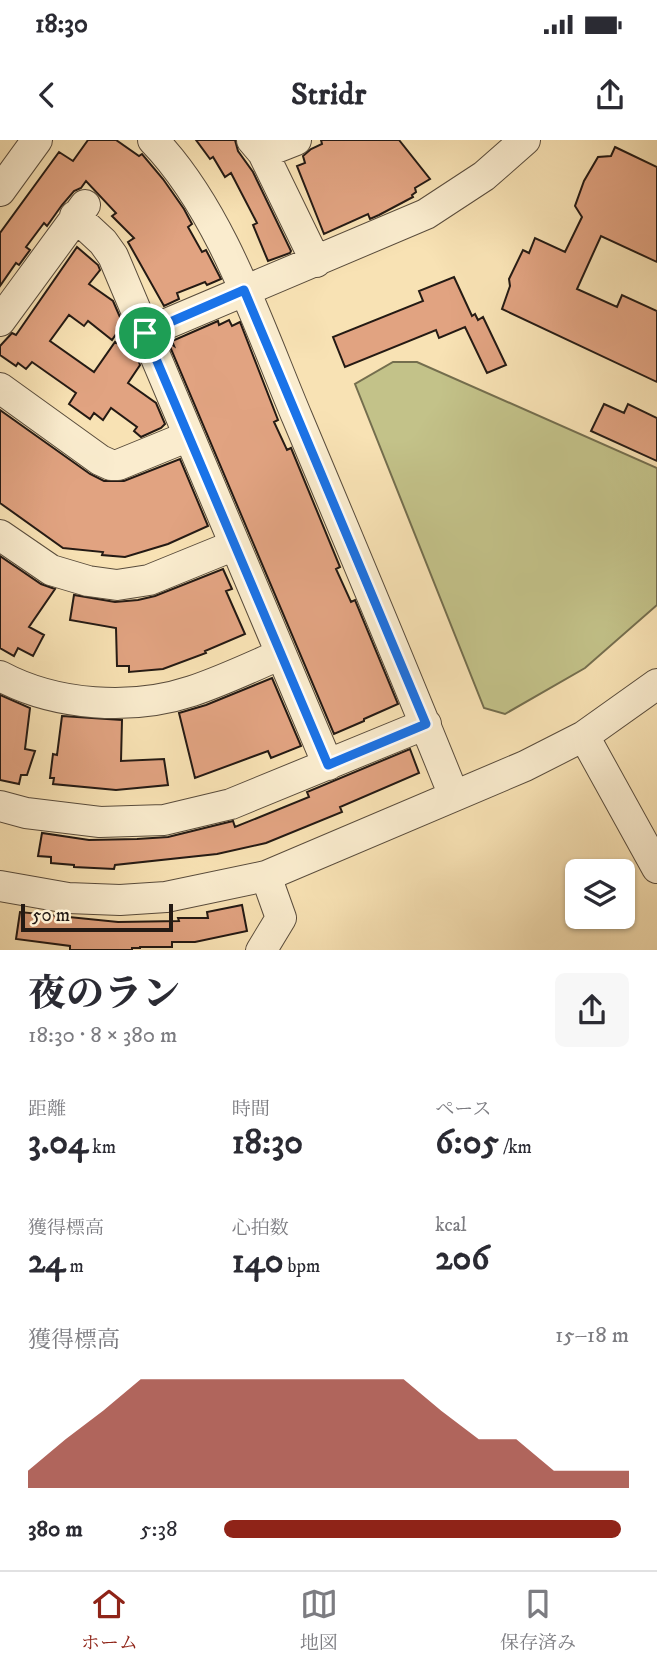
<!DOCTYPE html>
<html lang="ja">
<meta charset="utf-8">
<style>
body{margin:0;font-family:"IM FELL DW Pica","Noto Serif JP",serif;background:#f7f7f7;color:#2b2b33;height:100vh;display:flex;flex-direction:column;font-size:26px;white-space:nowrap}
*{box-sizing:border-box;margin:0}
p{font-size:23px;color:#7c7c81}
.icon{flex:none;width:38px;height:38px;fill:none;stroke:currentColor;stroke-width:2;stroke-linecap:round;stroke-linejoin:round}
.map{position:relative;height:810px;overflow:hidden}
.details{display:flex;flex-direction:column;background:#fff;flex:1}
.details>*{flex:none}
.fabs{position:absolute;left:565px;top:719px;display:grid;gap:14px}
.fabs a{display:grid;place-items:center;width:70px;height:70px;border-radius:10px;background:#fff;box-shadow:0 2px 5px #0004;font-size:35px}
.scale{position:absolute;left:21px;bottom:18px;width:152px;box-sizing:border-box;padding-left:7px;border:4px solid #241a14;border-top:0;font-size:19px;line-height:24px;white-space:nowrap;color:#241a14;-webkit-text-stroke:5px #faecce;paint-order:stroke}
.pin{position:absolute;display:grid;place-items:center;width:60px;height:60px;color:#fff;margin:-30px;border:4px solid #fff;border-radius:50%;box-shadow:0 2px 7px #0007}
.round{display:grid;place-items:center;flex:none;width:74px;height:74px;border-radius:10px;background:#f7f7f7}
.summary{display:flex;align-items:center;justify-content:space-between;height:119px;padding:0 28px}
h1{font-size:38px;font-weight:800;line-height:52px}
.stats{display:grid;grid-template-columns:repeat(3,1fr);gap:10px;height:119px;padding:7px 28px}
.stats div{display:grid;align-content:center}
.stats b{font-size:35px;font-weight:800}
.stats small{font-size:19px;font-weight:400}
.stats p{font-size:19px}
.chart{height:196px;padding:14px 28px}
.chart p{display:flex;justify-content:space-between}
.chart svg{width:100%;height:126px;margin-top:7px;fill:#8f2418;opacity:.7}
ul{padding:0 28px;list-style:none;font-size:23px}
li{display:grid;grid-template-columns:112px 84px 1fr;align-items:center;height:52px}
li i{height:18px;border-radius:9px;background:#8f2418}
.status{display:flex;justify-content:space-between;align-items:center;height:49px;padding:0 35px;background:#fff;direction:ltr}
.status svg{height:19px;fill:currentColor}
header{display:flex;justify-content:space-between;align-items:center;height:91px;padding:0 28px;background:#fff;font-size:32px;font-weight:800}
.tabs{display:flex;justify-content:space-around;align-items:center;height:98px;border-top:2px solid #e1e1e2;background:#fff;font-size:19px;color:#7c7c81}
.tabs a{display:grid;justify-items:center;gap:4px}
.tabs .current{color:#8f2418}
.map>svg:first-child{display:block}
.green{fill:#c3c289;stroke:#746e4e;stroke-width:2}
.building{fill:#e1a381;stroke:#241a14;stroke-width:2}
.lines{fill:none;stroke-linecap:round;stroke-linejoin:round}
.minor-casing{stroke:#594c3c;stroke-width:32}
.minor{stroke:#faecce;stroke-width:30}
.route-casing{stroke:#fff;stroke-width:14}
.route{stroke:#1a73e8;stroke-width:9}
</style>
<div class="status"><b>18:30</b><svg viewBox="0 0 49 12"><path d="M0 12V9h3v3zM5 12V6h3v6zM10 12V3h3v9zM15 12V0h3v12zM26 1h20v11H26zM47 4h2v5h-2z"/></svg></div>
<header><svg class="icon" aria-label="back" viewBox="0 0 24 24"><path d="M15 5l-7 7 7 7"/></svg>Stridr<svg class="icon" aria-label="share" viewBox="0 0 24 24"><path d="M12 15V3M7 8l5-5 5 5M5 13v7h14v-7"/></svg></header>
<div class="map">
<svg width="657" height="811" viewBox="0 0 657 811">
<rect width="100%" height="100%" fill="#f8e2b4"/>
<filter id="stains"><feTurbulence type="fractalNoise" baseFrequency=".00286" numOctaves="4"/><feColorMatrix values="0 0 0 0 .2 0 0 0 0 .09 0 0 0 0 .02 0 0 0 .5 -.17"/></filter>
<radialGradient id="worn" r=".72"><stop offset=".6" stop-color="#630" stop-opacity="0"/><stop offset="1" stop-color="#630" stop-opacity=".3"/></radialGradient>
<!-- green -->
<path class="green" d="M393 222H417L657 328V465L585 528 505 574 484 568 355 244Z"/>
<!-- building -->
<path class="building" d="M88 0H116L139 16 142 14 163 39 184 69 192 84 188 87 202 112 206 110 221 139 207 145 205 142 177 153 179 159 164 166 128 102 134 98 112 76 116 73 86 41 81 48 74 51 62 65 47 86 44 83 26 107 30 110 19 125 16 123 0 146V93L59 12 73 21Z
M196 0H235L238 11 253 32 291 111 290 113 268 121 253 85 257 83 231 33 225 37 213 17 210 19Z
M321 0H399L430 39 415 48 416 52 412 55 413 57 379 75 370 79 368 74 324 94 297 26 305 23 303 16 311 9 322 4Z
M615 7 657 27V122L601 96 577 149 617 167 622 155 657 171V242L502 169 510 146 509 139 523 110 529 113 535 98 565 112 582 77 575 66 584 41 598 17 611 16Z
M77 107 98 125 100 130 89 144 113 161 123 184 112 200 88 181 84 186 69 175 50 201 94 232 115 202 137 217 140 225 128 243 156 263 165 284 161 288 141 297 134 291 137 287 111 268 103 280 94 273 90 279 69 264 76 253 32 222 26 229 18 223 16 226 0 215V206L12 193 16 195Z
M454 137 472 176 475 174 478 180 483 177 506 225 487 233 465 187 439 198 436 190 345 227 333 197 423 161 419 151Z
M229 180 232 186 240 182 278 280 274 282 287 310 291 308 340 427 336 429 351 462 355 460 398 564 364 579V581L334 594 168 202 174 206 172 201 218 181 219 185Z
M604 264 624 273 628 264 657 278V321L591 291Z
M0 270 90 334 104 341H124L180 319 208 386 168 404 125 417 102 415 103 412 63 408 0 363Z
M0 416 41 444 55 449 29 487 44 495 33 516 18 508 14 516 0 508Z
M223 429 232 449 226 451 245 494 205 511 206 513 163 529 129 532V526H117L116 488 70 480 74 455 115 462 138 460 155 456Z
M272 538 301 606 271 618 268 611 195 638 179 573 206 565Z
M0 555 30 568 25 609 35 611 27 635H21L19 644 0 640Z
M62 576 122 580 121 621 164 619 168 645 116 650 53 644 54 638H50L53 614 57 615Z
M410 609 419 633 340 667 342 672 266 703 217 714 115 725 114 729 74 727V725L51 723V717L38 716 42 693 89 700 137 699 168 697 233 681 235 687 309 657 307 652Z
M242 765 247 791 195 802H172V807H140V808H132V810H70V806L16 799 20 772 118 782 179 781 178 778H208L207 772Z"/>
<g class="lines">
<!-- minor casing -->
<g class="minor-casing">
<path id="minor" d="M153 0C221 70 259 187 297 277 350 403 403 529 454 656
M252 0 263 13 316 122
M263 13 296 0
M0 51 37 0
M75 76 103 102 113 116 328 625
M0 181 85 65
M145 193 426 74 484 36 525 0
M0 248 100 320 111 325H118L189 296
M0 395 51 430 88 441 117 445 149 440 235 405
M0 536C56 566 132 571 192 551 222 541 252 527 281 514
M584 596 657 728
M0 666 26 673 100 682 164 680 231 664 426 584
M0 746 68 758 120 760 166 757 266 736 525 626 584 596 657 544
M261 811 281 778 266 736"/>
</g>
<!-- minor -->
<use href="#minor" class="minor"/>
</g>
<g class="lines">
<!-- route casing -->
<g class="route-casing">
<path id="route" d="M244 150 426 584 328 625 145 193Z"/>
</g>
<!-- route -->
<use href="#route" class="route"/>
</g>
<rect width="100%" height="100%" filter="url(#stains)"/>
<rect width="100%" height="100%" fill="url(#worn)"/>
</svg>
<div class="fabs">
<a><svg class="icon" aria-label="layers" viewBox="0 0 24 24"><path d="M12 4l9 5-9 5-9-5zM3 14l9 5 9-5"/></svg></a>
</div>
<div class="scale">50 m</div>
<div class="pin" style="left:145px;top:193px;background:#1e9e55"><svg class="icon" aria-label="arrive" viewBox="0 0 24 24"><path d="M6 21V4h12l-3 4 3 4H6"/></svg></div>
</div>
<section class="details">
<div class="summary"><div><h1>夜のラン</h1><p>18:30 · 8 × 380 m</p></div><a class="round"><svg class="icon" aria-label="share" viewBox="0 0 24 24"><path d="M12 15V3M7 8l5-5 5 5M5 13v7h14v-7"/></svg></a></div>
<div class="stats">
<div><p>距離</p><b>3.04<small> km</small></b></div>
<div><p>時間</p><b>18:30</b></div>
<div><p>ペース</p><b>6:05<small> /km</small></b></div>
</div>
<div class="stats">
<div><p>獲得標高</p><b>24<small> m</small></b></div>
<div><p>心拍数</p><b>140<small> bpm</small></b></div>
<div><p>kcal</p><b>206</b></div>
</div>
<div class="chart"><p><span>獲得標高</span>15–18 m</p>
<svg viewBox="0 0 160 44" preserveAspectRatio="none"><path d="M0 44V38L10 27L20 17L30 6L40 6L50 6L60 6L70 6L80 6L90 6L100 6L110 17L120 27L130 27L140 38L150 38L160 38V44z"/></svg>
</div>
<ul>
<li><b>380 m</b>5:38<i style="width:98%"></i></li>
</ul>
</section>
<nav class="tabs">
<a class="current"><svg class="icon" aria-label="home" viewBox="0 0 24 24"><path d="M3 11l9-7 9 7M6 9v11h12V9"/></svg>ホーム</a>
<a><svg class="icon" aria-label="map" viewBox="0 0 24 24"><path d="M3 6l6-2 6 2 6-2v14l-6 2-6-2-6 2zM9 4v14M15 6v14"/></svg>地図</a>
<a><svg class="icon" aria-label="saved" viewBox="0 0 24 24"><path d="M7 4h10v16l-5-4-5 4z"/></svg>保存済み</a>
</nav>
